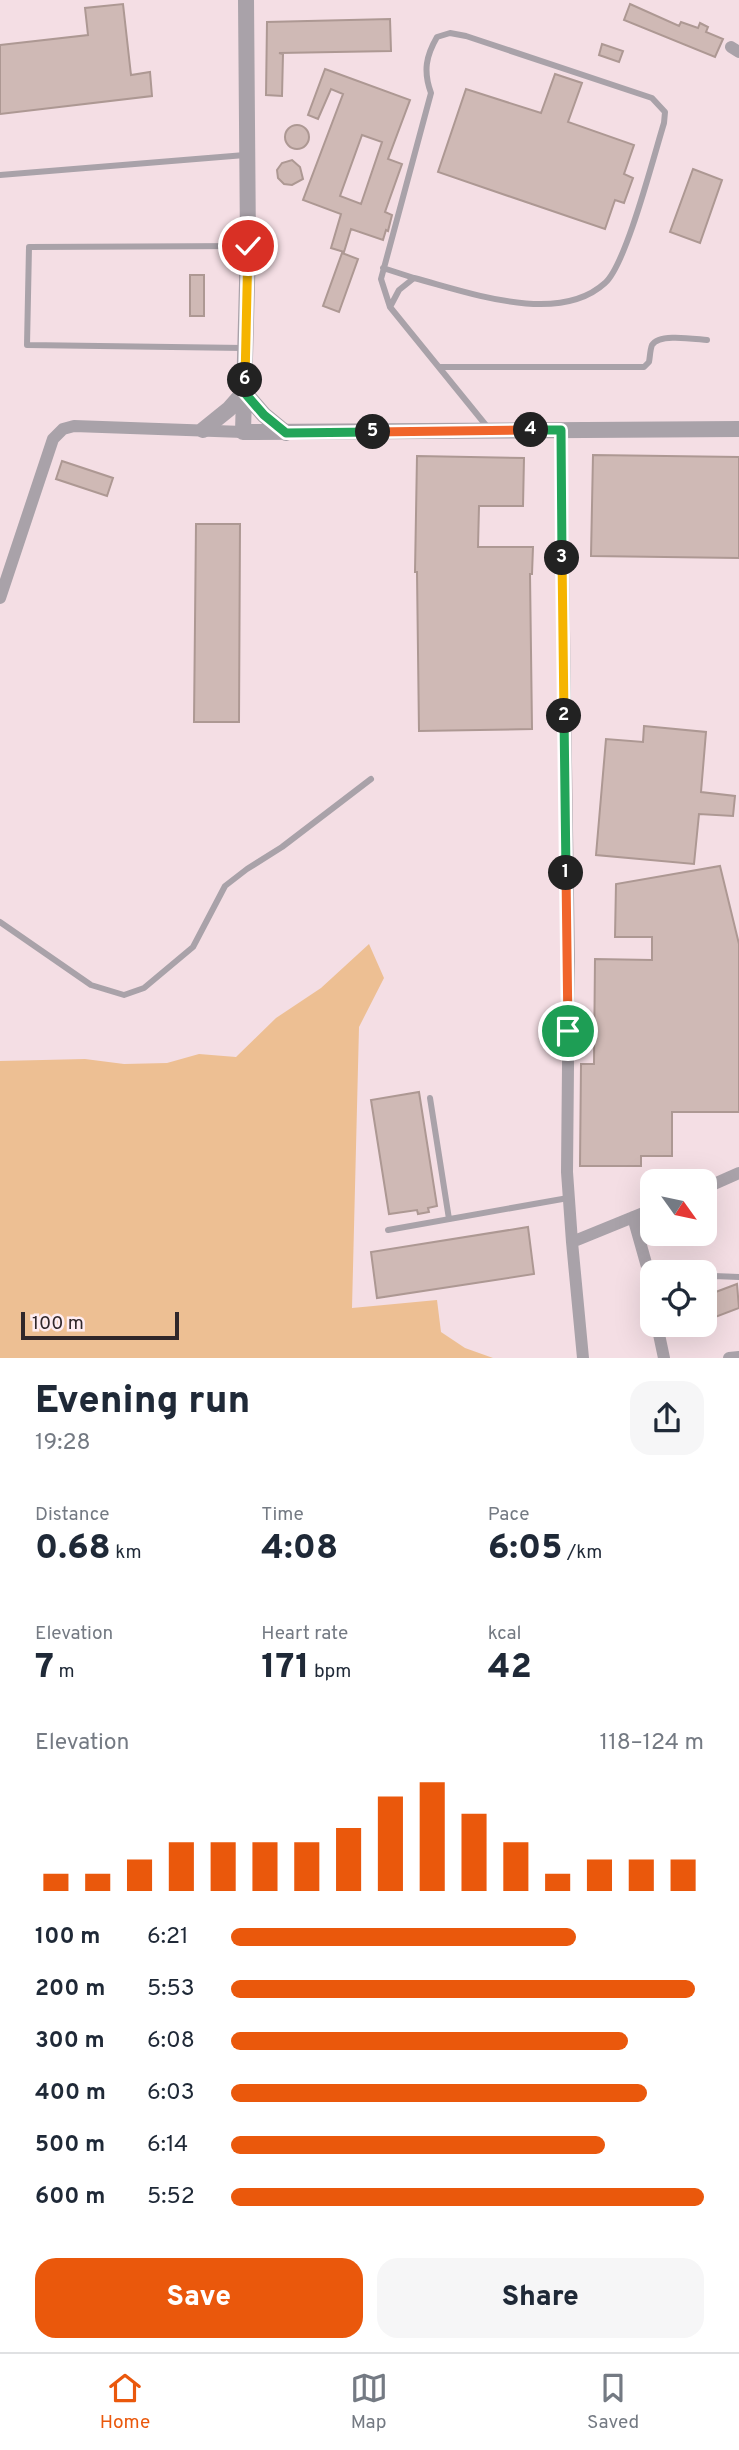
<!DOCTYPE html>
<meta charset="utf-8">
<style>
body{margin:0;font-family:Overpass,sans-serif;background:#f6f6f7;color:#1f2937;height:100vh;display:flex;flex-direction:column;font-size:26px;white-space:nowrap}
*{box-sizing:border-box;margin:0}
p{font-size:23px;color:#747a83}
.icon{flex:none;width:38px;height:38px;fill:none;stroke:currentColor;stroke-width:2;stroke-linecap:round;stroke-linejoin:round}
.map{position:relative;height:1358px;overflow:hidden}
.sheet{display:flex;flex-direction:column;background:#fff;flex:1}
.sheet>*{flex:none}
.needle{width:46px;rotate:123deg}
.buttons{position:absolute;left:640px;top:1169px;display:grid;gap:14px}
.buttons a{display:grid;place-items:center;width:77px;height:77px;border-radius:14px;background:#fff;box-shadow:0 7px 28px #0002;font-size:35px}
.scale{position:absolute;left:21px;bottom:18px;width:158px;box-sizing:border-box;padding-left:7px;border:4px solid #30272a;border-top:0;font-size:19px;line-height:24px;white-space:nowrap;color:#30272a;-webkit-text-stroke:5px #feecf1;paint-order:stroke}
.pin{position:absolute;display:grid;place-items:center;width:60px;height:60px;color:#fff;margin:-30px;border:4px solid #fff;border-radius:50%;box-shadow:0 2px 7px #0007}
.km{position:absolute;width:35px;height:35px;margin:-18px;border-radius:50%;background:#222;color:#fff;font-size:19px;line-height:35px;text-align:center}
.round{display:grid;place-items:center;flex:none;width:74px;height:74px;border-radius:21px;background:#f6f6f7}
.head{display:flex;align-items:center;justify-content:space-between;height:119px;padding:0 35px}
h1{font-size:38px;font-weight:800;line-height:52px}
.stats{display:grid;grid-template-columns:repeat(3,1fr);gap:10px;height:119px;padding:7px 35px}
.stats div{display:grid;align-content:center}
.stats b{font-size:35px;font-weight:800}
.stats small{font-size:19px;font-weight:400}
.stats p{font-size:19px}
.chart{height:196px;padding:14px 35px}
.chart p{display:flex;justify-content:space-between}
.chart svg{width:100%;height:126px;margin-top:7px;stroke:#ea580c;stroke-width:6}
.button{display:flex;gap:14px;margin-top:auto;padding:14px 35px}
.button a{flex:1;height:80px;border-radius:21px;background:#ea580c;color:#fff;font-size:28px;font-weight:800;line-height:80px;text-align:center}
.button a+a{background:#f6f6f7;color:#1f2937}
ul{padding:0 35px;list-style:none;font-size:23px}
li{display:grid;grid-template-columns:112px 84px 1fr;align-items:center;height:52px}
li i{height:18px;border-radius:9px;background:#ea580c}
.tabs{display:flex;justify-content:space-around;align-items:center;height:98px;border-top:2px solid #e0e1e3;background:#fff;font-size:19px;color:#747a83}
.tabs a{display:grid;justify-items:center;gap:4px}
.tabs .on{color:#ea580c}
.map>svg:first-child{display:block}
.green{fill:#edbf93}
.building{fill:#cfb9b5;stroke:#ad9893;stroke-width:2;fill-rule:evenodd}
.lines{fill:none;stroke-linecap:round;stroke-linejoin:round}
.service{stroke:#a9a2a9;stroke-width:6}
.minor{stroke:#a9a2a9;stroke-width:12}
.tertiary{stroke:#a9a2a9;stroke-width:16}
.split-1-casing{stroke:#fff;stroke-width:14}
.split-2-casing{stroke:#fff;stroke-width:14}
.split-3-casing{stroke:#fff;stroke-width:14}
.split-4-casing{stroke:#fff;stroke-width:14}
.split-5-casing{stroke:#fff;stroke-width:14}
.split-6-casing{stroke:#fff;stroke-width:14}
.split-7-casing{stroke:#fff;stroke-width:14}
.split-1{stroke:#f0652b;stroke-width:9}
.split-2{stroke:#22a559;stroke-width:9}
.split-3{stroke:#f5b400;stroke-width:9}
.split-4{stroke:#22a559;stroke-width:9}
.split-5{stroke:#f0652b;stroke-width:9}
.split-6{stroke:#22a559;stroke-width:9}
.split-7{stroke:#f5b400;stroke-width:9}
</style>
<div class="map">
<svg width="739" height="1358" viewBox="0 0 739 1358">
<rect width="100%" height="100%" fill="#f4dee4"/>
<!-- green -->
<path class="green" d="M369 944 384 978 359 1027 352 1308 437 1300 441 1332 465 1348 493 1358H0V1061L85 1059 124 1064 167 1063 199 1054 236 1057 276 1018 321 988Z"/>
<!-- building -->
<path class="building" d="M123 4 131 75 150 72 152 96 0 114V45L88 35 85 8Z
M630 4 679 26 681 22 698 28 700 23 708 27 706 32 723 39 715 57 624 20Z
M390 19 391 51 279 53 283 54 282 96 266 95 267 22Z
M602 44 623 51 619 62 599 55Z
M325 69 410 100 388 159 402 164 385 212 392 215 388 231 386 230 383 240 351 229 344 252 331 248 341 214 303 200 343 94 331 89 318 119 308 115ZM362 135 382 142 361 204 340 196Z
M555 74 582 83 568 122 634 145 624 174 633 178 624 203 615 200 605 229 438 172 466 89 541 113Z
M285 137a12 12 0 1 1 24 0a12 12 0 1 1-24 0Z
M292 160 300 167 303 179 292 185 284 184 278 178 277 170 282 163Z
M693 169 722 180 700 243 670 232Z
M342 253 358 259 339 312 323 306Z
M190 275H204V316H190Z
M593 455 739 457V558L591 556Z
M417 456 524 458 523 506H479L478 547H533L532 574H530L532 729 419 731 417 572H415Z
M62 461 113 478 107 496 56 479Z
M196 524H240L239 722H194Z
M644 726 706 732 701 792 735 796 733 816 699 814 694 864 596 855 606 739 643 742Z
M720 866 739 944V1112H672V1156H641V1166H580L581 1064H594L595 959 652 960V937H615L616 884Z
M419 1092 437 1206 428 1208 429 1212 418 1214 417 1210 389 1214 371 1100Z
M528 1227 534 1274 377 1298 371 1252Z
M737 1284 739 1308 710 1319 705 1306V1296Z"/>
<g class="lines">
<!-- service -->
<path class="service" d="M0 175 245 155
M383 268 414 278
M390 307 399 290 414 278C468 292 558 326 605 283 626 265 654 155 664 123L665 112 652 98 466 36 450 33 437 37C426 56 423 71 431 93L381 279 390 307 489 429
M244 348 27 345 29 247 246 246
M440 367H644L649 362C650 357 650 350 652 345 659 333 694 339 707 340
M0 922 91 985 124 995 144 988 193 947 225 886 247 869 282 847 371 779
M430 1098 449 1219
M388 1230 568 1198
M705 1278 714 1276 739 1277"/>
<!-- minor -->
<path class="minor" d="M731 47 739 52
M561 430 569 961 567 1172 572 1242 653 1209
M0 598 53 439 63 429 74 426 243 432
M705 1188 739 1173
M633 1217 653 1288
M572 1242 583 1358
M657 1325 664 1358
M729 1358 739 1357"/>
<!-- tertiary -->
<path class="tertiary" d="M246 0 248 246 243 432 739 429
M203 430 229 409 244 392 264 415 286 433"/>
</g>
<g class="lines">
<!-- split-1 casing -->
<g class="split-1-casing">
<path id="split-1" d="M566 873 568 1031"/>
</g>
<!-- split-2 casing -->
<g class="split-2-casing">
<path id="split-2" d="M564 716 566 873"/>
</g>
<!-- split-3 casing -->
<g class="split-3-casing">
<path id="split-3" d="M562 558 564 716"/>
</g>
<!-- split-4 casing -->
<g class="split-4-casing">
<path id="split-4" d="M531 430H561L562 558"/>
</g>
<!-- split-5 casing -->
<g class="split-5-casing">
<path id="split-5" d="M373 432 531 430"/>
</g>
<!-- split-6 casing -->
<g class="split-6-casing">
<path id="split-6" d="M245 380 244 392 264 415 286 433 373 432"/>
</g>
<!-- split-7 casing -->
<g class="split-7-casing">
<path id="split-7" d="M245 380 248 246"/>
</g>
<!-- split-1 -->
<use href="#split-1" class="split-1"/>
<!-- split-2 -->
<use href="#split-2" class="split-2"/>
<!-- split-3 -->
<use href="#split-3" class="split-3"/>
<!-- split-4 -->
<use href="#split-4" class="split-4"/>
<!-- split-5 -->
<use href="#split-5" class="split-5"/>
<!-- split-6 -->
<use href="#split-6" class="split-6"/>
<!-- split-7 -->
<use href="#split-7" class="split-7"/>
</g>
</svg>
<div class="buttons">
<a><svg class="needle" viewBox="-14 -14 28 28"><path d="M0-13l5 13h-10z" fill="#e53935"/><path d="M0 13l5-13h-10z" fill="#747a83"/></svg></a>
<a><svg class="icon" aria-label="locate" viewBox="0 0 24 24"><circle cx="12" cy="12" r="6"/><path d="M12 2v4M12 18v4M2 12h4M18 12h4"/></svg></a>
</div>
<div class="scale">100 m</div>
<div class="pin" style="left:568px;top:1031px;background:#1e9e55"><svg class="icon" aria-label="arrive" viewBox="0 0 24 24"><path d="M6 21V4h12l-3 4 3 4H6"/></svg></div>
<div class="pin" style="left:248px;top:246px;background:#d93025"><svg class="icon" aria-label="check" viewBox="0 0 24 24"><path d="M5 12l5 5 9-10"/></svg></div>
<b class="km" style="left:566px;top:873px">1</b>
<b class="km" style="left:564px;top:716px">2</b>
<b class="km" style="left:562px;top:558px">3</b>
<b class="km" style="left:531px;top:430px">4</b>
<b class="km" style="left:373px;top:432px">5</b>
<b class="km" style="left:245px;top:380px">6</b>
</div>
<section class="sheet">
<div class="head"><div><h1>Evening run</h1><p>19:28</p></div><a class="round"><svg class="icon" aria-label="share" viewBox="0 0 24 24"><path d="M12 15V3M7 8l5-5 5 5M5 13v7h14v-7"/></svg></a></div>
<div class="stats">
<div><p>Distance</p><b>0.68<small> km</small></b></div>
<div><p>Time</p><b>4:08</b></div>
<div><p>Pace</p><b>6:05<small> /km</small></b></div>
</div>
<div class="stats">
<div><p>Elevation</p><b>7<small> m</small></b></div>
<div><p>Heart rate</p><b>171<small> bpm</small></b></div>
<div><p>kcal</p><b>42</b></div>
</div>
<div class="chart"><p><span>Elevation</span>118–124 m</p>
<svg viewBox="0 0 160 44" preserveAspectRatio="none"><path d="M5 44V38M15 44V38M25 44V33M35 44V27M45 44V27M55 44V27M65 44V27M75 44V22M85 44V11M95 44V6M105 44V17M115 44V27M125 44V38M135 44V33M145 44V33M155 44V33"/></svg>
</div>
<ul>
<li><b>100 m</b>6:21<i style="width:73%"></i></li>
<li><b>200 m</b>5:53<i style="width:98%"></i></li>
<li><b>300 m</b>6:08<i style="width:84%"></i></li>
<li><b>400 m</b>6:03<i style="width:88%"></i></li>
<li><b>500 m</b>6:14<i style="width:79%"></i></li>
<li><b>600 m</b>5:52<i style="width:100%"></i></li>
</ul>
<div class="button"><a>Save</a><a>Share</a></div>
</section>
<nav class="tabs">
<a class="on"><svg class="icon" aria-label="home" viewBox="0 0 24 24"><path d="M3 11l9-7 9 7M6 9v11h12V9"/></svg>Home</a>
<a><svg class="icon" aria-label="map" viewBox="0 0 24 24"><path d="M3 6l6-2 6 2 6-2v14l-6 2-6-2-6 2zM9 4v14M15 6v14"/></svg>Map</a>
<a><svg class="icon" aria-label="saved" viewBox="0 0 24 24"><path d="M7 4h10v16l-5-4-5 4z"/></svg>Saved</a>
</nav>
